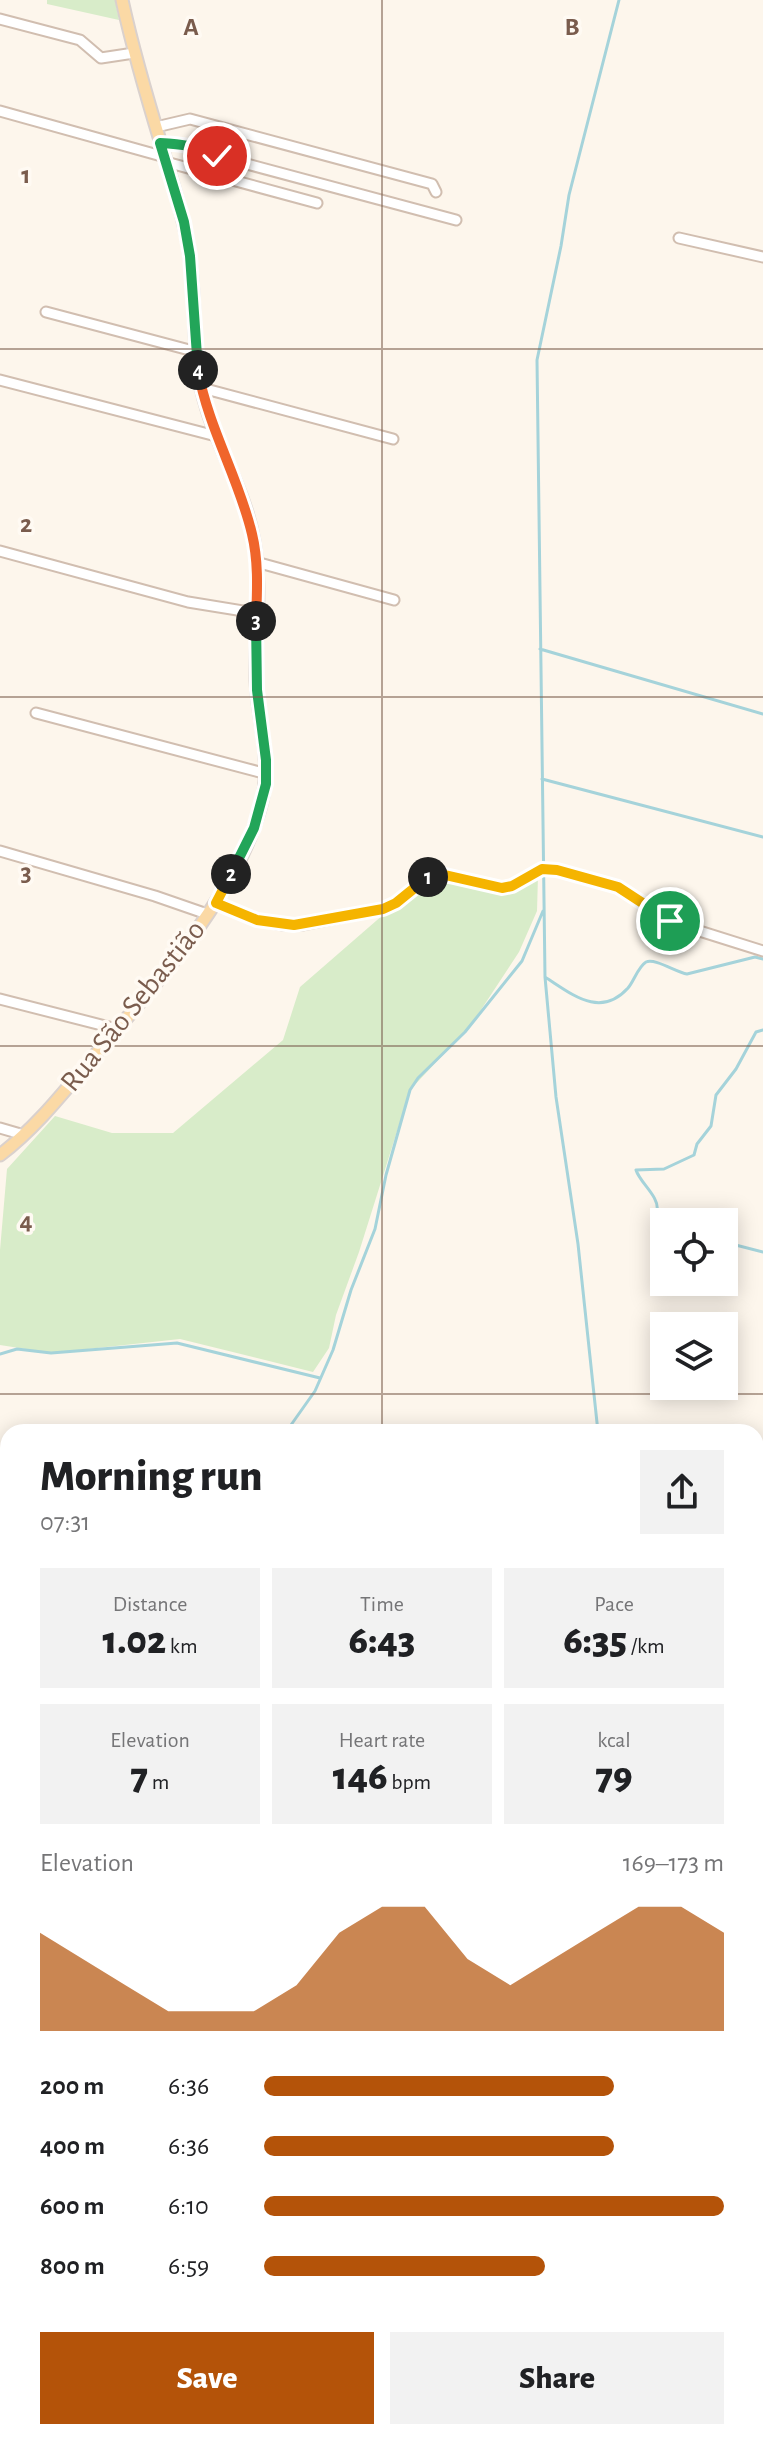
<!DOCTYPE html>
<meta charset="utf-8">
<style>
body{margin:0;font-family:"Alegreya Sans",sans-serif;background:#f2f2f2;color:#202124;height:100vh;display:flex;flex-direction:column;font-size:30px;white-space:nowrap}
*{box-sizing:border-box;margin:0}
p{font-size:26px;color:#757577}
.icon{flex:none;width:44px;height:44px;fill:none;stroke:currentColor;stroke-width:2;stroke-linecap:round;stroke-linejoin:round}
.map{position:relative;flex:1;overflow:hidden}
.panel{position:absolute;left:0px;top:1424px;width:764px;height:1016px;display:flex;flex-direction:column;background:#fff;border-radius:24px 24px 0 0;box-shadow:0 4px 20px #0003}
.panel>*{flex:none}
.fabs{position:absolute;left:650px;top:1208px;display:grid;gap:16px}
.fabs a{display:grid;place-items:center;width:88px;height:88px;border-radius:0px;background:#fff;box-shadow:0 4px 20px #0003;font-size:40px}
.pin{position:absolute;display:grid;place-items:center;width:68px;height:68px;color:#fff;margin:-34px;border:4px solid #fff;border-radius:50%;box-shadow:0 2px 8px #0007}
.km{position:absolute;width:40px;height:40px;margin:-20px;border-radius:50%;background:#222;color:#fff;font-size:22px;line-height:40px;text-align:center}
.round{display:grid;place-items:center;flex:none;width:84px;height:84px;border-radius:0px;background:#f2f2f2}
.summary{display:flex;align-items:center;justify-content:space-between;height:136px;padding:0 40px}
h1{font-size:44px;font-weight:800;line-height:60px}
.metrics{display:grid;grid-template-columns:repeat(3,1fr);gap:12px;height:136px;padding:8px 40px}
.metrics div{display:grid;align-content:center;border-radius:0px;background:#f2f2f2;text-align:center}
.metrics b{font-size:40px;font-weight:800}
.metrics small{font-size:22px;font-weight:400}
.metrics p{font-size:22px}
.chart{height:224px;padding:16px 40px}
.chart p{display:flex;justify-content:space-between}
.chart svg{width:100%;height:144px;margin-top:8px;fill:#b45309;opacity:.7}
.primary-button{display:flex;gap:16px;margin-top:auto;padding:16px 40px}
.primary-button a{flex:1;height:92px;border-radius:0px;background:#b45309;color:#fff;font-size:32px;font-weight:800;line-height:92px;text-align:center}
.primary-button a+a{background:#f2f2f2;color:#202124}
ul{padding:0 40px;list-style:none;font-size:26px}
li{display:grid;grid-template-columns:128px 96px 1fr;align-items:center;height:60px}
li i{height:20px;border-radius:10px;background:#b45309}
.map>svg:first-child{display:block}
.green{fill:#d8ecc9}
.lines{fill:none;stroke-linecap:round;stroke-linejoin:round}
.stream{stroke:#a5d3da;stroke-width:3}
.minor-casing{stroke:#d1beb0;stroke-width:13}
.major-casing{stroke:#dad1cd;stroke-width:15}
.minor{stroke:#fff;stroke-width:9}
.major{stroke:#fbd9a5;stroke-width:11}
.split-1-casing{stroke:#fff;stroke-width:16}
.split-2-casing{stroke:#fff;stroke-width:16}
.split-3-casing{stroke:#fff;stroke-width:16}
.split-4-casing{stroke:#fff;stroke-width:16}
.split-5-casing{stroke:#fff;stroke-width:16}
.split-1{stroke:#f5b400;stroke-width:10}
.split-2{stroke:#f5b400;stroke-width:10}
.split-3{stroke:#22a559;stroke-width:10}
.split-4{stroke:#f0652b;stroke-width:10}
.split-5{stroke:#22a559;stroke-width:10}
.grid{fill:none;stroke:#7a5c4d;stroke-width:2;stroke-opacity:0.55}
.labels{text-anchor:middle;dominant-baseline:central;stroke-width:7;stroke-linejoin:round;paint-order:stroke}
.street-label{font-size:30px;fill:#7a5c4d;stroke:#fffaf3}
.grid-label{font-size:26px;text-anchor:middle;font-weight:bold;fill:#7a5c4d;stroke:#fffaf3;stroke-width:7;stroke-linejoin:round;paint-order:stroke}
</style>
<div class="map">
<svg width="763" height="2440" viewBox="0 0 763 2440">
<rect width="100%" height="100%" fill="#fdf6ec"/>
<!-- green -->
<path class="green" d="M47 0H115L119 20 47 4Z
M433 876 492 887 538 876 537 911 519 952 471 1025 410 1090 359 1252 336 1315 329 1348 313 1372 180 1339 51 1353 0 1345V1250L7 1169 55 1116 112 1133H173L283 1040 300 987 422 881Z
M7 1826 8 2087 0 2095V1844Z
M0 2148 8 2150V2218L6 2220 8 2221V2432H181L182 2437 202 2440H0Z
M756 2288 763 2290V2379L756 2385Z
M455 2432H549V2440H456Z"/>
<g class="lines">
<!-- stream -->
<path class="stream" d="M540 649 763 714
M542 779 763 837
M545 977C572 994 600 1019 628 988 634 981 638 967 646 962 655 958 676 972 687 974L755 957 763 959
M664 1227 652 1223C653 1219 656 1215 657 1211 660 1197 640 1183 636 1170L664 1169 694 1155 697 1144 711 1126 716 1095 736 1069 756 1032 763 1030
M724 1242 763 1252
M0 1354 17 1349 51 1353 177 1343 320 1378
M286 1432 315 1391 333 1350 351 1290 375 1229 386 1175 410 1090 418 1078 465 1032 522 961 543 911
M598 1432 578 1244 556 1097 545 977 537 360 561 246 569 195 619 0
M756 1500 763 1502
M0 1669 8 1667
M0 2203 8 2208
M8 2285 4 2367 8 2398
M7 2440 9 2432"/>
<!-- minor casing -->
<g class="minor-casing">
<path id="minor" d="M0 19 80 40 101 58 134 53
M0 111 165 157
M156 127 190 119 432 184 436 192
M160 143C180 144 199 146 217 156L456 220
M166 162 317 203
M679 238 763 257
M46 312 197 352
M0 380 216 436
M202 388 393 439
M0 551 188 602 256 613
M256 562 394 600
M36 713 267 774
M0 851 155 896 207 914
M216 903 257 920 283 925H302L383 909 396 903 422 881 433 876H451L502 888 512 886 538 871 552 869 618 887 674 923 763 951
M0 999 117 1029
M0 1128 24 1135
M756 1856 763 1848
M756 1998 763 2000
M756 2046 763 2048
M0 2141 8 2143
M315 2432 355 2438 380 2432
M649 2432C674 2438 699 2439 725 2432
M751 2432 763 2435"/>
</g>
<!-- major casing -->
<g class="major-casing">
<path id="major" d="M0 1155C37 1127 66 1089 96 1054 155 985 241 890 262 801 272 760 258 722 256 681 255 635 262 587 254 541 245 489 214 443 202 391 191 341 197 289 187 239 181 208 171 178 162 147 147 98 133 50 122 0"/>
</g>
<!-- minor -->
<use href="#minor" class="minor"/>
<!-- major -->
<use href="#major" class="major"/>
</g>
<g class="lines">
<!-- split-1 casing -->
<g class="split-1-casing">
<path id="split-1" d="M428 877 445 875 502 888 512 886 542 869 557 870 618 887 670 921"/>
</g>
<!-- split-2 casing -->
<g class="split-2-casing">
<path id="split-2" d="M231 874 216 903 257 920 294 925 383 909 396 903 428 877"/>
</g>
<!-- split-3 casing -->
<g class="split-3-casing">
<path id="split-3" d="M231 874 254 828 266 784V760L257 690 256 621"/>
</g>
<!-- split-4 casing -->
<g class="split-4-casing">
<path id="split-4" d="M198 370C208 428 239 478 252 534 259 563 257 593 256 621"/>
</g>
<!-- split-5 casing -->
<g class="split-5-casing">
<path id="split-5" d="M198 370 190 256 184 222 160 143C180 144 199 146 217 156"/>
</g>
<!-- split-1 -->
<use href="#split-1" class="split-1"/>
<!-- split-2 -->
<use href="#split-2" class="split-2"/>
<!-- split-3 -->
<use href="#split-3" class="split-3"/>
<!-- split-4 -->
<use href="#split-4" class="split-4"/>
<!-- split-5 -->
<use href="#split-5" class="split-5"/>
</g>
<!-- grid -->
<path class="grid" d="M382 0V1432M0 349H763M0 697H763M0 1046H763M0 1394H763M0 1743H8M756 1743H763M0 2091H8M756 2091H763M382 2432V2440"/>
<g class="labels">
<!-- street labels -->
<g class="street-label">
<text transform="translate(133 1006) rotate(-51)">Rua São Sebastião</text>
</g>
</g>
<g class="grid-label">
<text x="191" y="35">A</text>
<text x="572" y="35">B</text>
<text x="26" y="183">1</text>
<text x="26" y="532">2</text>
<text x="26" y="881">3</text>
<text x="26" y="1229">4</text>
</g>
</svg>
<div class="fabs">
<a><svg class="icon" aria-label="locate" viewBox="0 0 24 24"><circle cx="12" cy="12" r="6"/><path d="M12 2v4M12 18v4M2 12h4M18 12h4"/></svg></a>
<a><svg class="icon" aria-label="layers" viewBox="0 0 24 24"><path d="M12 4l9 5-9 5-9-5zM3 14l9 5 9-5"/></svg></a>
</div>
<div class="pin" style="left:670px;top:921px;background:#1e9e55"><svg class="icon" aria-label="arrive" viewBox="0 0 24 24"><path d="M6 21V4h12l-3 4 3 4H6"/></svg></div>
<div class="pin" style="left:217px;top:156px;background:#d93025"><svg class="icon" aria-label="check" viewBox="0 0 24 24"><path d="M5 12l5 5 9-10"/></svg></div>
<b class="km" style="left:428px;top:877px">1</b>
<b class="km" style="left:231px;top:874px">2</b>
<b class="km" style="left:256px;top:621px">3</b>
<b class="km" style="left:198px;top:370px">4</b>
<section class="panel">
<div class="summary"><div><h1>Morning run</h1><p>07:31</p></div><a class="round"><svg class="icon" aria-label="share" viewBox="0 0 24 24"><path d="M12 15V3M7 8l5-5 5 5M5 13v7h14v-7"/></svg></a></div>
<div class="metrics">
<div><p>Distance</p><b>1.02<small> km</small></b></div>
<div><p>Time</p><b>6:43</b></div>
<div><p>Pace</p><b>6:35<small> /km</small></b></div>
</div>
<div class="metrics">
<div><p>Elevation</p><b>7<small> m</small></b></div>
<div><p>Heart rate</p><b>146<small> bpm</small></b></div>
<div><p>kcal</p><b>79</b></div>
</div>
<div class="chart"><p><span>Elevation</span>169–173 m</p>
<svg viewBox="0 0 160 44" preserveAspectRatio="none"><path d="M0 44V14L10 22L20 30L30 38L40 38L50 38L60 30L70 14L80 6L90 6L100 22L110 30L120 22L130 14L140 6L150 6L160 14V44z"/></svg>
</div>
<ul>
<li><b>200 m</b>6:36<i style="width:76%"></i></li>
<li><b>400 m</b>6:36<i style="width:76%"></i></li>
<li><b>600 m</b>6:10<i style="width:100%"></i></li>
<li><b>800 m</b>6:59<i style="width:61%"></i></li>
</ul>
<div class="primary-button"><a>Save</a><a>Share</a></div>
</section>
</div>
